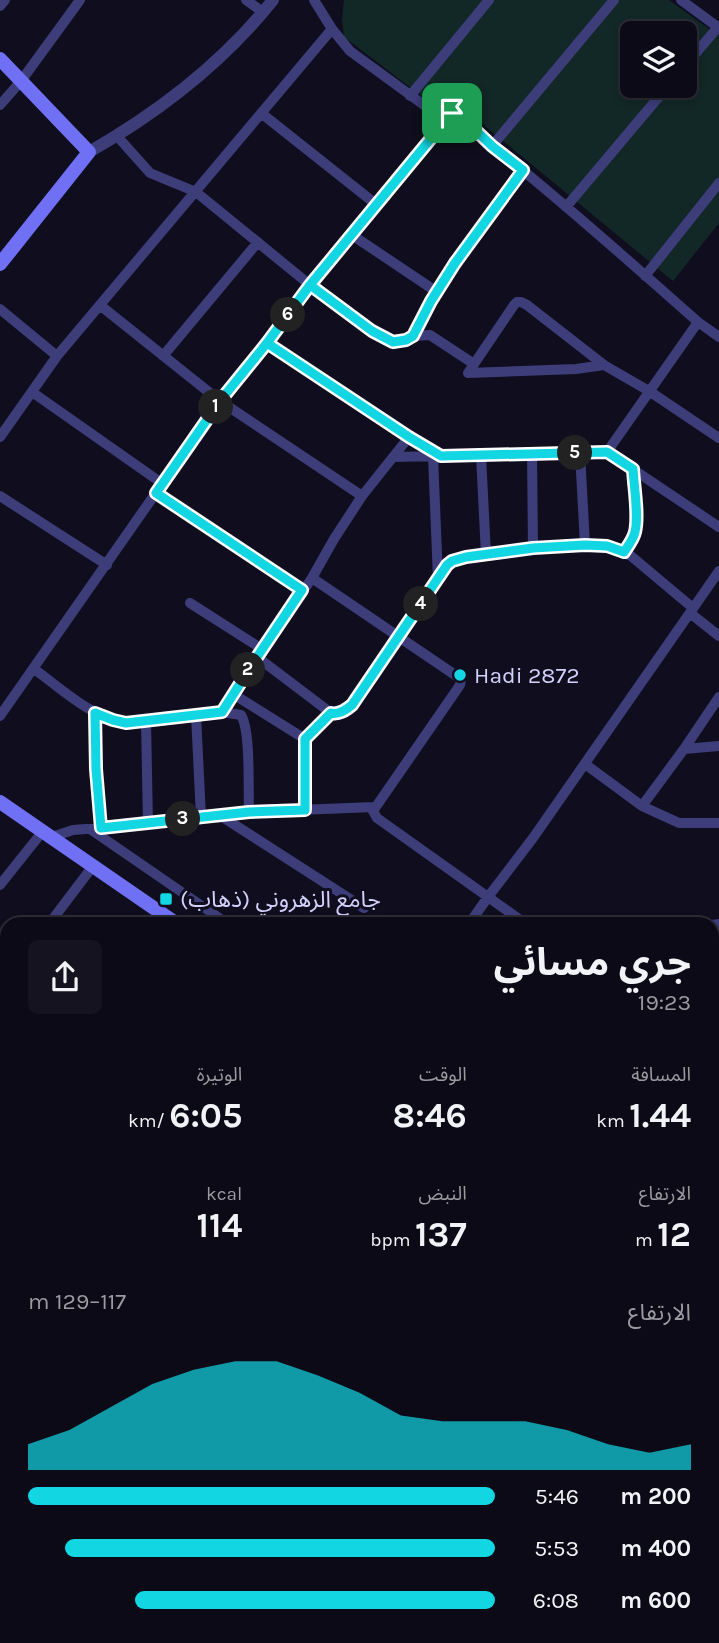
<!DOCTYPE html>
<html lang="ar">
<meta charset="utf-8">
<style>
body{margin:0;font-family:Karla,"Noto Sans Arabic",sans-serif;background:#15131f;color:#f1f3f6;direction:rtl;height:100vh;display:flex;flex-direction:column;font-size:26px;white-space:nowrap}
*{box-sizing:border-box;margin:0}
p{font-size:23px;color:#9a9aa1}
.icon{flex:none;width:38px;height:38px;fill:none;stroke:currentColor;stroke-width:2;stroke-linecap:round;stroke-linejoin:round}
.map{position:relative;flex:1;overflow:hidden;direction:ltr}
.drawer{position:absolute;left:0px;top:917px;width:719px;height:726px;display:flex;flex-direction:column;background:#0c0a16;border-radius:21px 21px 0 0;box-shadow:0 4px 10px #0003,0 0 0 2px #2c2b35;direction:rtl}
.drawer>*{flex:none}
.fabs{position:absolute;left:620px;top:21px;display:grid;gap:14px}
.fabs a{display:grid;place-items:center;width:77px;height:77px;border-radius:10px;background:#0c0a16;box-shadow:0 4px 10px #0003,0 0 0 2px #2c2b35;font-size:35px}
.pin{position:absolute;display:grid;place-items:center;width:60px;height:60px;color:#fff;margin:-30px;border-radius:14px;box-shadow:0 4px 10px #0006}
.km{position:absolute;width:35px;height:35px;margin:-18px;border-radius:50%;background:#222;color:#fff;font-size:19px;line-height:35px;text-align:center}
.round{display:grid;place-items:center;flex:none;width:74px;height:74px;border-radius:10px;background:#15131f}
.summary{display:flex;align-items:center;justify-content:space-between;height:119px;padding:0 28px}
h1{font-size:38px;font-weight:700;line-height:52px}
.figures{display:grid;grid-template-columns:repeat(3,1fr);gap:10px;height:119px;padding:7px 28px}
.figures div{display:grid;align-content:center}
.figures b{font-size:35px;font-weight:700}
.figures small{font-size:19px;font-weight:400}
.figures p{font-size:19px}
.chart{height:196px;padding:14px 28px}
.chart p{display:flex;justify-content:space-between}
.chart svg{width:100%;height:126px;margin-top:7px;fill:#13d6e3;opacity:.7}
ul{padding:0 28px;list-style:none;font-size:23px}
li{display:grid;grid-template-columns:112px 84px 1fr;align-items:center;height:52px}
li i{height:18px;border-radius:9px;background:#13d6e3}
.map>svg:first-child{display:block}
.green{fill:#122826;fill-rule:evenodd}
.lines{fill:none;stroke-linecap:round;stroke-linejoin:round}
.minor{stroke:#3d3d7a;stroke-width:10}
.tertiary{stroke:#3d3d7a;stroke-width:12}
.secondary{stroke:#6f70f3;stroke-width:14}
.route-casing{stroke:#fff;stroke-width:14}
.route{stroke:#13d6e3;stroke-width:9}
.poi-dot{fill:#13d6e3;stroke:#100e1e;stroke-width:2.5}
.labels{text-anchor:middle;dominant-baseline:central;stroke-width:6;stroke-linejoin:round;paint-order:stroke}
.poi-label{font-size:23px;fill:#d3d0fb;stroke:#100e1e;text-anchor:start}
</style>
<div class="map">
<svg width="719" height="1643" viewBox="0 0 719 1643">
<rect width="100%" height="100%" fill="#100e1e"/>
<!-- green -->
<path class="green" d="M344 0H669L719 36V223L673 281 463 108 436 107 344 37 342 20ZM632 33H684V86H632Z"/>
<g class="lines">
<!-- minor -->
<path class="minor" d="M246 0 263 12
M314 0 332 29 350 51 428 108C442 115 453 112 467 122 479 130 487 142 499 151 567 205 632 264 698 322L719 337
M681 0 719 28
M0 6 5 0
M684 67 718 27
M410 96 489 0
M0 105 21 81 80 0
M261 113 377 205
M117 136 150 173 196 192 310 285 372 331 393 342H400L413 336 430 335 474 364
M492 146 614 0
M566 207 668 86
M352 235 437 292
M645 276 719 183
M517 302H521L527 305 604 365 576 369 468 373 514 305Z
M101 306 220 401 362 496
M0 309 57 356
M413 336 431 301 455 263 523 170
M267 343 409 437 441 456
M163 356 258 242
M604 365 649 391 719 438
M32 392 163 484
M0 437 57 356 332 29
M607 452 698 322
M580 453 585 545
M532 454 533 548
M481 455 486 555
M433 456 438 579
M393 457 607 452 719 527
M157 493 302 590
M0 496 107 565
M624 552 635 532 636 518 633 469
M312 578 461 679 460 685 373 811 377 818 526 924
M190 603 262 649
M690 613 719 636
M257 657 331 713
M34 669C62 689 90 717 126 723L222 712 257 657 312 578 334 539 362 496 409 437
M233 694 305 739V810
M222 712 241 715C251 731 248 790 249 812
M95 713 96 769 101 828
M196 715 201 817
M0 716 220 401 267 343 310 285 452 113
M146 721 148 824
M305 739 331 713C339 715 346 710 352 705L447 565 457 559 533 548 592 544 607 546 631 556 693 608
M684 749 719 697
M585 764 642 806 679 823H719
M642 806 684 749 719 746
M221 816 364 908
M90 829 228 924
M52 837 73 830 148 824 249 812 374 807
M0 885 43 831
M49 924 93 866
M469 924 488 897 533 838 719 571
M712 925 719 924
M0 990 7 980
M712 1021 719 1011
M0 1069 7 1078
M0 1138H7
M0 1187 7 1186
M712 1192 719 1181
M712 1204 719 1209
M0 1291 7 1300
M712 1315 719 1304
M712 1325 719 1341
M0 1443 7 1432
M0 1549 7 1540
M0 1563 7 1569
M712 1577 719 1602
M0 1612 7 1618
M31 1636 40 1643
M135 1636 144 1643
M208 1636 216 1643
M297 1636 306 1643
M337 1636 345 1643
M492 1636 501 1643
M604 1636 613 1643
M191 1643 197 1636
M318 1643 323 1636
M392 1643 397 1636
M590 1643 595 1636"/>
<!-- tertiary -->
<path class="tertiary" d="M89 152C159 112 222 64 273 0"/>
<!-- secondary -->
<path class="secondary" d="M0 59 89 152 0 264
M0 802 177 924
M712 1471 719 1488"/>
</g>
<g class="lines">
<!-- route casing -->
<g class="route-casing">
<path id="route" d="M452 113 310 285 267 343 220 401 156 493 302 590 257 657 222 712 126 723 113 720 95 713 96 769 101 828 249 812 305 810V739L331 713C339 715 346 710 352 705L447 565 452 561 466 557 533 548 585 545 607 546 624 552C628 546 633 540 635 532 639 515 634 488 633 469L607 452 441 456 409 437 267 343 310 285 372 331 393 342 406 340 413 336 431 301 455 263 523 170 492 146 467 122 452 113"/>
</g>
<!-- route -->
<use href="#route" class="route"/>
</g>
<!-- markers -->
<g class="poi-dot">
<circle cx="460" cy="675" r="7"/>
<rect x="159" y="892" width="14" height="14" rx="3.5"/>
</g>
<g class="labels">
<!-- poi labels -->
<g class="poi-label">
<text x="474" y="675">Hadi 2872</text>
<text x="180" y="899">جامع الزهروني (ذهاب)</text>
</g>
</g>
</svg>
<div class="fabs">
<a><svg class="icon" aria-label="layers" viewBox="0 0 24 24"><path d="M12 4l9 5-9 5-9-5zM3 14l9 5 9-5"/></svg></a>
</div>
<div class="pin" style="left:452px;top:113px;background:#1e9e55"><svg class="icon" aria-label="arrive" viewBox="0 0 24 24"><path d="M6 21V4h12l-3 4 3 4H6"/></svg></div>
<b class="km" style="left:216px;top:407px">1</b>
<b class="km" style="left:248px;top:670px">2</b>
<b class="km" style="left:183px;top:819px">3</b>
<b class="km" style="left:421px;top:604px">4</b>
<b class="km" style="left:575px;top:453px">5</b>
<b class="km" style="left:288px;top:315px">6</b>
<section class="drawer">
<div class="summary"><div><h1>جري مسائي</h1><p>19:23</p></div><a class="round"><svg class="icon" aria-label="share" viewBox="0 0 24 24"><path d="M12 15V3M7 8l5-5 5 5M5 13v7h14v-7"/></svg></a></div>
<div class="figures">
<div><p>المسافة</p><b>1.44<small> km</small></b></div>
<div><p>الوقت</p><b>8:46</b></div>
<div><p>الوتيرة</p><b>6:05<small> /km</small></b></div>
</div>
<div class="figures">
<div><p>الارتفاع</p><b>12<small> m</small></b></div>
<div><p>النبض</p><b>137<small> bpm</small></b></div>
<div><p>kcal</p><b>114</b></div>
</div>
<div class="chart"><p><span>الارتفاع</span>117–129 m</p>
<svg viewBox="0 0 160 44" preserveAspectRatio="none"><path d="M0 44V35L10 30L20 22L30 14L40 9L50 6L60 6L70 11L80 17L90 25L100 27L110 27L120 27L130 30L140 35L150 38L160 35V44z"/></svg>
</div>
<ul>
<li><b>200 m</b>5:46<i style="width:100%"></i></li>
<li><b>400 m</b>5:53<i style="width:92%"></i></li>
<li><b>600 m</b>6:08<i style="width:77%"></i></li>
</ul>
</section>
</div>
